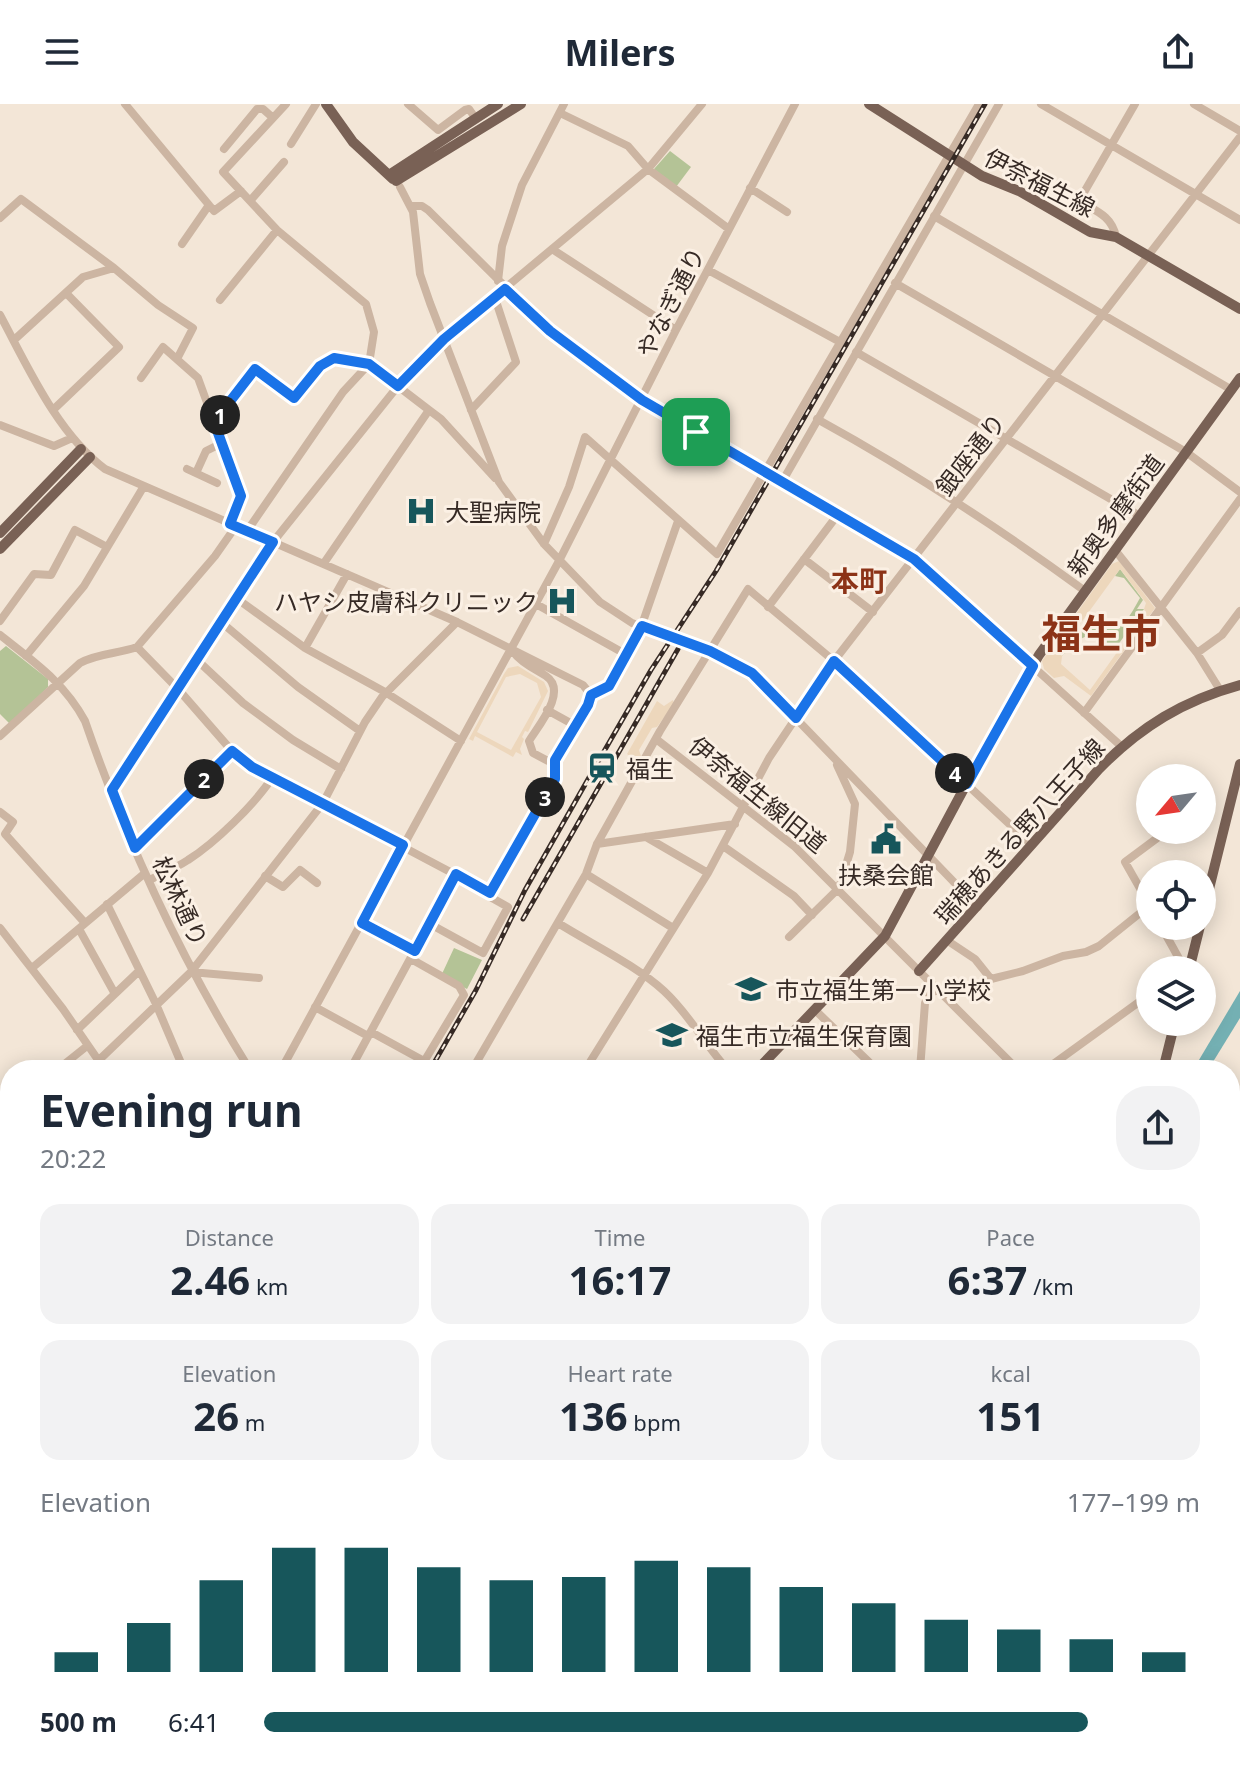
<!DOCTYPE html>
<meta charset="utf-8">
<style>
body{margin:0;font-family:"Noto Sans","Noto Sans JP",sans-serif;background:#f2f2f3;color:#1f2937;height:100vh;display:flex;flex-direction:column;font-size:30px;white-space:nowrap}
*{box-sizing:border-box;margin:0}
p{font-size:26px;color:#747a83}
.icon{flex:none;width:44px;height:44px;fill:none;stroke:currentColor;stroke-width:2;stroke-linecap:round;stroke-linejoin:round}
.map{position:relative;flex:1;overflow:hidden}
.details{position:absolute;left:0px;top:956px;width:1240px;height:710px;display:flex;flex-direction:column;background:#fff;border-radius:32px 32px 0 0;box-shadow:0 4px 20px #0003}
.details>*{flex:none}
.needle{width:52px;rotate:241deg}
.fabs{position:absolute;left:1136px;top:660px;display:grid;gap:16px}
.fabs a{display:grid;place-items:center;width:80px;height:80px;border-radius:50%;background:#fff;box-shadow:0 4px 20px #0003;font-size:40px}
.pin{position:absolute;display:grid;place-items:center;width:68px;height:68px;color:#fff;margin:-34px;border-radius:16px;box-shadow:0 4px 12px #0006}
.km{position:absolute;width:40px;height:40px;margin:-20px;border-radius:50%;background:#222;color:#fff;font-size:22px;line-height:40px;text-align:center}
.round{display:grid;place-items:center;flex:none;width:84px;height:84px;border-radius:32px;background:#f2f2f3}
.head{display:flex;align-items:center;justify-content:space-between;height:136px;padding:0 40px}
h1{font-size:44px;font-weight:700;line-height:60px}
.stats{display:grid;grid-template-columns:repeat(3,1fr);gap:12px;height:136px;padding:8px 40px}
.stats div{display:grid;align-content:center;border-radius:20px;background:#f2f2f3;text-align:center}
.stats b{font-size:40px;font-weight:700}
.stats small{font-size:22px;font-weight:400}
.stats p{font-size:22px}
.chart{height:224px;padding:16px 40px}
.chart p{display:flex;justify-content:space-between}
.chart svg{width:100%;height:144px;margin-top:8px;stroke:#17565b;stroke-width:6}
ul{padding:0 40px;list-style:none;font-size:26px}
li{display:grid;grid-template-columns:128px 96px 1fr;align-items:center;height:60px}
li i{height:20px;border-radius:10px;background:#17565b}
header{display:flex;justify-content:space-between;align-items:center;height:104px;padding:0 40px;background:#fff;font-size:36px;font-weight:700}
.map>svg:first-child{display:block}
.green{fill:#b4c396}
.plaza{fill:#edd7bc;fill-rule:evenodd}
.water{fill:#74b0b3}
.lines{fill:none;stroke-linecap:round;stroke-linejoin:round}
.minor{stroke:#ccb5a2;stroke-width:8}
.major{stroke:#796155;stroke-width:10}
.rail-casing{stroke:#362a25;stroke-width:5}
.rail{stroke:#fbf0e4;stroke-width:2;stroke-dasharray:6;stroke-linecap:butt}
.route-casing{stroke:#fff;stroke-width:16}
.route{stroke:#1a73e8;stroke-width:10}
.labels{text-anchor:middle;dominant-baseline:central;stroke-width:6;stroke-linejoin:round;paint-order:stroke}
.street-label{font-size:24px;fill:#362a25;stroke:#fbf0e4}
.poi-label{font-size:24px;fill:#362a25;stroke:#fbf0e4;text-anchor:start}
.quarter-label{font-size:28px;font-weight:bold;fill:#8c3317;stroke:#fbf0e4}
.town-label{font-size:40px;font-weight:bold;fill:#8c3317;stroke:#fbf0e4}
</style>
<header><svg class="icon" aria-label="menu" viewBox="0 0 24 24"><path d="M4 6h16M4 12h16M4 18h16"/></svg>Milers<svg class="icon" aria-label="share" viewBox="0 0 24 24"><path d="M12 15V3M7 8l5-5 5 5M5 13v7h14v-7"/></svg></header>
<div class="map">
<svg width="1240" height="1665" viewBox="0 0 1240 1665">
<rect width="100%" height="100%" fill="#f3e6d7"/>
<!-- green -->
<path class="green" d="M670 47 691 63 676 83 654 65Z
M1120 465 1143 496 1137 505H1144L1112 549C1082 524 1088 530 1062 552L1090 513C1121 535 1126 518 1140 494L1124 474 1115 472Z
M6 542 48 575V583L10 620 0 610V547Z
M454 844 482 856 467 885 441 872Z"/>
<!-- plaza -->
<path class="plaza" d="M1119 457 1155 504 1091 592 1064 572 1054 574 1044 565 1042 557 1112 460ZM1120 465 1146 499 1144 505 1146 508 1090 586 1061 560 1062 552 1059 549Z
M518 562 544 578 548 587 528 628 525 627 522 633 524 635 520 645 522 651 516 648 513 653 475 632 473 637 469 635 504 570 508 564ZM520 570 537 579 541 593 511 646 477 628 506 573Z
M657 597 664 602 673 596 674 600 657 623 652 624 639 646 642 655 639 659 627 650Z"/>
<!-- water -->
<path class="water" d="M1240 887V914L1208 966H1193Z"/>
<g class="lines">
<!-- minor -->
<path class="minor" d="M125 0 214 107 241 87
M408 0 438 26 465 6 469 5 476 15
M1041 0 1240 116
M1194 0 1240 27
M560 9 628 42 648 65 729 125
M291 40 316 0
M224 45 257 5H263L272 13
M400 83 413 108 420 170 430 199 499 378 544 440 600 498 632 519 710 547 752 569 978 803
M750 84 787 108
M250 97 284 58
M411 102H422L428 106 550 227 632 290 914 455 1121 642
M934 112 1232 286
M0 114 21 95 114 164 83 173 14 236
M1116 133C1112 112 1096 107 1079 97L1135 0
M182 140 209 101
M552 145 676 226
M114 164 158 201 193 224 177 255
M708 166 840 238
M498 177 502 142 522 81 564 0
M895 179 1186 348 1240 388
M220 196 277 126
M0 211C28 263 57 329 105 365L457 518 583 581 591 591V596L555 656 548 657 533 649 529 637C539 621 568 587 546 572 532 563 521 559 511 545
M856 248 1140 412
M141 274 163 243 198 274 241 392 230 420
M54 305 119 243 66 189
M429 306 441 315 495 374
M471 306 516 258 495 194
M817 315C910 366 999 424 1085 487
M214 318 255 265 294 294 320 262 334 254 369 260 429 306 324 459
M0 321 54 342 72 334
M187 365 217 379
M196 369 206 347 222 339
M782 378 999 0
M247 427 343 288 369 260 374 228 366 200 277 126 223 68 286 0
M544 440 569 383 585 333 717 450 979 0
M1115 446 1197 549 1220 586
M804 455 873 508
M236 494 305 544 385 588 461 637
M536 500 627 551
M768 503 839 409
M0 517 34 470 51 471 75 426 107 443
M221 518 298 583 360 627
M0 531C34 558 64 578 85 617 127 739 182 857 250 966
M137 543 178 585 232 647 252 663 490 789 555 675V656
M305 544 347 470
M1197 549 1222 531 1240 507
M26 552 84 482 144 382
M197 556 243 599 293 636 341 665
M591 591 609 582 638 532 678 417
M547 606 576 622
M1084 609 1240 395
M0 632 80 559C98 549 118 550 137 543L215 452 236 422
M656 635 794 742 1018 966
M112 686 273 438 398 282 444 235 648 65 702 0
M0 708 13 718 5 730 85 819
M646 733 708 769
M597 740 735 720
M723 742 794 792 812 811
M135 744 232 647
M586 770 673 824
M265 772 283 783 300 766 317 779
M149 776C162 770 176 764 188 756 215 739 254 701 272 674
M107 800 156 900 184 966
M1150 802 1125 758 1168 726
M362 819 415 847
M558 819C593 841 634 860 664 887 690 911 705 941 728 966
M430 820 483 849 508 803 492 794 490 789
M1161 822 1182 860V865L1185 866
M0 824 63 905 105 966
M79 825 115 890
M789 833 839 784 850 748 855 700 837 661
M948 837 975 855 991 875 1023 867 1063 852 1086 848 1099 842 1150 801
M411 855 459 882 464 891 419 966
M32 864 145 769
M191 868 259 874
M315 903 368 932
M815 906 873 962 904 966 920 965
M77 926 139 867
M371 928 424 957
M98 957 191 868 323 699 365 618 382 593 457 518
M57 966 87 942
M281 966 559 457 676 226 795 0
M350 966 456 770
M472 966 586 770 597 740 660 627 748 485 834 557 1032 741
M585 966 708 769 769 654 834 557 1240 33
M920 966 925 899 929 890 937 886
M1045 966 1150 890
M0 999 10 1003
M0 1086 10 1070
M1230 1095 1240 1089
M0 1159 10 1165
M1230 1179 1240 1174
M0 1230 10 1218
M1230 1316 1240 1326
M0 1333 10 1324
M1230 1378 1240 1375
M0 1414 10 1420
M0 1500 10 1504
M0 1512 10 1517
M0 1524 10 1529
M0 1569 10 1552
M156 1656 176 1665
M290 1656 309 1665
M526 1656 537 1665
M784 1656 785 1658
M19 1665 24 1656
M45 1665 50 1656
M117 1665 121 1656
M258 1665 263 1656
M405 1665 407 1656
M502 1665 506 1656"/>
<!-- major -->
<path class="major" d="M326 0 353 38 393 75
M869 0 982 72 1019 87 1090 128 1116 133 1240 205
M389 71 498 0
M396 77 521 0
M0 429 81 345
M0 445 90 353
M1202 813 1240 660
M1189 866 1200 822
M919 867 1099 665C1140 623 1184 596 1240 581
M757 966 885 832 991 634 1039 551 1240 274
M1163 966 1175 918
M1230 1103 1240 1110
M322 1665 326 1656
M731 1665 741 1656"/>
<!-- rail casing -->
<g class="rail-casing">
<path id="rail" d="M523 815 678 545
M430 966 476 886 525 786 595 663 651 566 716 467 985 0
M29 1665 34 1656"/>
</g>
<!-- rail -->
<use href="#rail" class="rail"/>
</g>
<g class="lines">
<!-- route casing -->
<g class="route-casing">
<path id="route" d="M505 185 550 227 642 296 914 455 1033 562 967 680 834 557 796 614 752 569 710 547 642 522 609 582 591 591 588 601 555 656V675L490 789 456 770 415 847 362 819 403 741 252 663 232 647 135 744 112 686 273 438 230 420 241 392 214 318 255 265 294 294 320 262 334 254 369 260 398 282 444 235Z"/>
</g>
<!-- route -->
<use href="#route" class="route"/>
</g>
<!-- icons -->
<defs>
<g id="hospital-bare" transform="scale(2.4)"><path d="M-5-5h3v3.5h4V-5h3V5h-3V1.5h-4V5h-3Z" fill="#17565b" stroke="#fbf0e4" stroke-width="2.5" paint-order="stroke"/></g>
<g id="station-bare" transform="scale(2.4)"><path d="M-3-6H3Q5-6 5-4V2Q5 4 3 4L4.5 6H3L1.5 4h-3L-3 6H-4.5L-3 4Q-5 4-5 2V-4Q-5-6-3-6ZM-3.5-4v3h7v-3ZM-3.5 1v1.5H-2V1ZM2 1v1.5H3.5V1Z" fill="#17565b" stroke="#fbf0e4" stroke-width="2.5" paint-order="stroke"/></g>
<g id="civic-bare" transform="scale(2.4)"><path d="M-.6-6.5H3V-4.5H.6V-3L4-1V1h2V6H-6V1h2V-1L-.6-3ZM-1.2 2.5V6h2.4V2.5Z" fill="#17565b" stroke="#fbf0e4" stroke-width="2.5" paint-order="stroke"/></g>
<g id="school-bare" transform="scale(2.4)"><path d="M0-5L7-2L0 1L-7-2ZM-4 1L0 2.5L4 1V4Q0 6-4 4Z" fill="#17565b" stroke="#fbf0e4" stroke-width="2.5" paint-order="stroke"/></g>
</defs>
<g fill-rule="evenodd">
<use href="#hospital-bare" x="421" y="407"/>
<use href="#hospital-bare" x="562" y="497"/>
<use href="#station-bare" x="602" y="664"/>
<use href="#civic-bare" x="886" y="735"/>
<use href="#school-bare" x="751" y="885"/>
<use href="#school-bare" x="672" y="931"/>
</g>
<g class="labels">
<!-- street labels -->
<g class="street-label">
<text transform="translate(1040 78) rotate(27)">伊奈福生線</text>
<text transform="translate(670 198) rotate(-63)">やなぎ通り</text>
<text transform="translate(970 350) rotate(-52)">銀座通り</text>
<text transform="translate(1115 411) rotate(-54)">新奥多摩街道</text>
<text transform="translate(758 690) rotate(39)">伊奈福生線旧道</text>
<text transform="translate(1019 727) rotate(-48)">瑞穂あきる野八王子線</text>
<text transform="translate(181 797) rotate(65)">松林通り</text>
</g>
<!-- poi labels -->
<g class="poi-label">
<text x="445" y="407">大聖病院</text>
<text x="538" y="497" text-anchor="end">ハヤシ皮膚科クリニック</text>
<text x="626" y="664">福生</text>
<text x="886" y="770" text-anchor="middle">扶桑会館</text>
<text x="775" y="885">市立福生第一小学校</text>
<text x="696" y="931">福生市立福生保育園</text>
</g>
<!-- quarter labels -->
<g class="quarter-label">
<text x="859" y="476">本町</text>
</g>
<!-- town labels -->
<g class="town-label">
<text x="1101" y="528">福生市</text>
</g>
</g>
</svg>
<div class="fabs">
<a><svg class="needle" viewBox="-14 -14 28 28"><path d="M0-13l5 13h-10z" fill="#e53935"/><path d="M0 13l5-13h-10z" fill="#747a83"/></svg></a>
<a><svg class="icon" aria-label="locate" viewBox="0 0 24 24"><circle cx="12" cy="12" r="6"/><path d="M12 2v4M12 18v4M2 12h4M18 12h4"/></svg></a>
<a><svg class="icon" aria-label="layers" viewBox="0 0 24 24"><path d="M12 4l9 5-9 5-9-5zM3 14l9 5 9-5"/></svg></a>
</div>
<div class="pin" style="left:696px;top:328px;background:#1e9e55"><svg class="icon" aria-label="arrive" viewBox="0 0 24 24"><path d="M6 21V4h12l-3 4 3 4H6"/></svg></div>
<b class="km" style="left:220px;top:311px">1</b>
<b class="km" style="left:204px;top:675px">2</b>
<b class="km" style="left:545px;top:693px">3</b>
<b class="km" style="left:955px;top:669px">4</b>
<section class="details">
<div class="head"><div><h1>Evening run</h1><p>20:22</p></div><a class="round"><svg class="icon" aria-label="share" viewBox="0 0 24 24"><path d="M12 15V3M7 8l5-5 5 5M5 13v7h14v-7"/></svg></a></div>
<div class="stats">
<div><p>Distance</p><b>2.46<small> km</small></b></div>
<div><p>Time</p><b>16:17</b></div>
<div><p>Pace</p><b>6:37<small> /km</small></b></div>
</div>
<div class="stats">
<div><p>Elevation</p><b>26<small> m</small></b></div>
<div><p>Heart rate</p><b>136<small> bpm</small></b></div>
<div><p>kcal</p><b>151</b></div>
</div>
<div class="chart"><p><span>Elevation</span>177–199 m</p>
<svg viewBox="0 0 160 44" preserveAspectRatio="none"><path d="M5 44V38M15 44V29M25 44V16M35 44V6M45 44V6M55 44V12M65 44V16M75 44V15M85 44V10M95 44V12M105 44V18M115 44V23M125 44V28M135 44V31M145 44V34M155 44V38"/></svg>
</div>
<ul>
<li><b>500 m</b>6:41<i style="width:88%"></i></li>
</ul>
</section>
</div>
